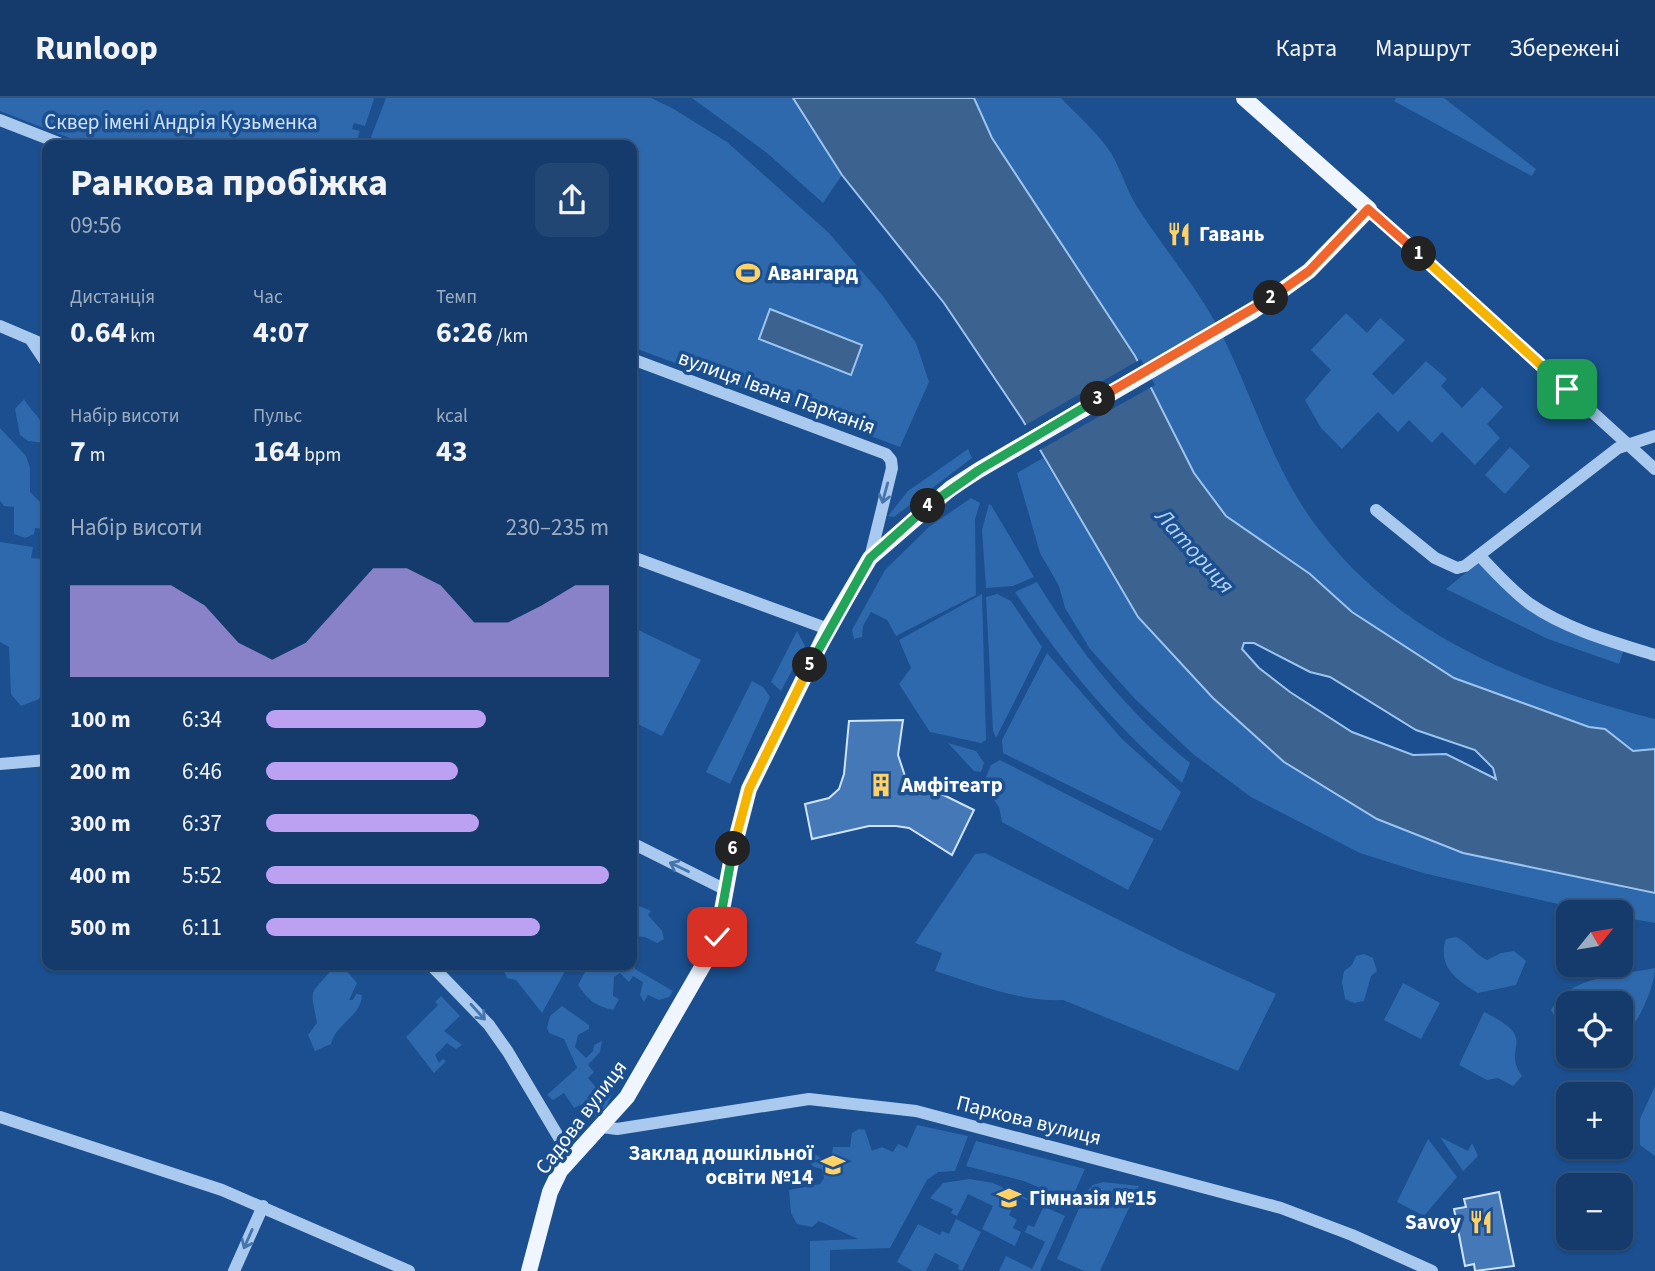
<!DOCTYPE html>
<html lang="uk">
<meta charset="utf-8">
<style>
body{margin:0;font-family:"Source Sans 3",sans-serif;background:#214673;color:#f1f3f6;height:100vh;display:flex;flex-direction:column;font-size:26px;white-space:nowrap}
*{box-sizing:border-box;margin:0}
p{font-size:23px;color:#9dadc1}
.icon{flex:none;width:38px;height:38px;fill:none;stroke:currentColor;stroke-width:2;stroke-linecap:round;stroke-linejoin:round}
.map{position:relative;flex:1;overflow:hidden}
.sheet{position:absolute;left:42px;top:42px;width:595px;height:830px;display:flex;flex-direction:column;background:#143b6b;border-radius:14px;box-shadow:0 2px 5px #0004,0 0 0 2px #33557e}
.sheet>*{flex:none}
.needle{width:46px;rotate:60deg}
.tools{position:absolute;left:1556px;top:802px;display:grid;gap:14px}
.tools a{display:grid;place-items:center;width:77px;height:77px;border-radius:14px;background:#143b6b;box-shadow:0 2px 5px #0004,0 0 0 2px #33557e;font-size:35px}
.pin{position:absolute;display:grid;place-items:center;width:60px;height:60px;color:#fff;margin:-30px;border-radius:14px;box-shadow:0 4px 10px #0006}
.km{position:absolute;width:35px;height:35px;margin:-18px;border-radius:50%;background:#222;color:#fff;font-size:19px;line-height:35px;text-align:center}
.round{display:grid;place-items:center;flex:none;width:74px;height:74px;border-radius:14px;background:#214673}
.summary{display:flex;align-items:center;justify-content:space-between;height:119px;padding:0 28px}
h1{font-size:38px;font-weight:700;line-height:52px}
.metrics{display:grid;grid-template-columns:repeat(3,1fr);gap:10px;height:119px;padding:7px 28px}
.metrics div{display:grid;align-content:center}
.metrics b{font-size:30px;font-weight:700}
.metrics small{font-size:19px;font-weight:400}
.metrics p{font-size:19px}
.chart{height:196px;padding:14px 28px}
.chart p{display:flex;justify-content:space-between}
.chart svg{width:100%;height:126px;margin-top:7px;fill:#bca0f2;opacity:.7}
ul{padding:0 28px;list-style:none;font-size:23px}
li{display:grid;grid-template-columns:112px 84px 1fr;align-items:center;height:52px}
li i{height:18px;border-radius:9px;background:#bca0f2}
header{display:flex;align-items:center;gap:42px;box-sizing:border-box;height:98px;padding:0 35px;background:#143b6b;border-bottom:2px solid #33557e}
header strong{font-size:33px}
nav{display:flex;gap:38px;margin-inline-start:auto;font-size:24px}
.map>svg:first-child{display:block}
.green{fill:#2e69ad}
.water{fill:#3c6290;stroke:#9cc4f0;stroke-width:2;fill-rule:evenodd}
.pier{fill:#1b4f8f}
.building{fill:#4478b7;stroke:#cfe3fa;stroke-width:2}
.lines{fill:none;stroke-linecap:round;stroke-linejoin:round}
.minor{stroke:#a9c9ee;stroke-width:12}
.major{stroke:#f0f6ff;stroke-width:16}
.oneway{stroke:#4674ac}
.split-1-casing{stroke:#fff;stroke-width:14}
.split-2-casing{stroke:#fff;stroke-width:14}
.split-3-casing{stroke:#fff;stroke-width:14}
.split-4-casing{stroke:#fff;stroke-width:14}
.split-5-casing{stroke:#fff;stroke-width:14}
.split-6-casing{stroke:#fff;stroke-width:14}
.split-7-casing{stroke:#fff;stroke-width:14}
.split-1{stroke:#f5b400;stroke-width:9}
.split-2{stroke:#f0652b;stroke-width:9}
.split-3{stroke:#f0652b;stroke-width:9}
.split-4{stroke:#22a559;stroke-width:9}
.split-5{stroke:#22a559;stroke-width:9}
.split-6{stroke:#f5b400;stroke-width:9}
.split-7{stroke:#22a559;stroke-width:9}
.labels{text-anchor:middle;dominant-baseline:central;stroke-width:7;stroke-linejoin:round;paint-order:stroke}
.park-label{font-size:21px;fill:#cfe3fa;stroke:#1b4f8f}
.poi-label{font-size:21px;font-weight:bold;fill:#fff;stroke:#1b4f8f;text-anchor:start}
.street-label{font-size:21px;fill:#fff;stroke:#1b4f8f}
.water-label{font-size:23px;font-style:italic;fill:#b5d3f5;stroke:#1b4f8f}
</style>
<header>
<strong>Runloop</strong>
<nav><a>Карта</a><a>Маршрут</a><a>Збережені</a></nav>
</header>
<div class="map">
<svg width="1655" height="1173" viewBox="0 0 1655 1173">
<rect width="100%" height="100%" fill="#1b4f8f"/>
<!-- green -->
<path class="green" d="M0 0H373L374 1 365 28 354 25 352 31 360 33 355 47H88L0 13Z
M386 0H651L672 10 727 44 829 135 883 198 916 245 929 284 900 349 632 249V47H368Z
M692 0H793L842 77 823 105 767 55Z
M974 0H1061C1077 17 1098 35 1111 55 1122 73 1127 94 1139 112 1164 150 1201 195 1221 235 1254 301 1274 374 1320 433 1403 541 1528 588 1655 621V651L1633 653 1605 631 1589 629 1454 580 1352 514 1310 476 1226 418 1194 375 1135 258 992 40Z
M1396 0H1444L1536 71 1532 78 1528 76 1394 3Z
M1346 215 1367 235 1380 220 1405 242 1372 276 1393 297 1426 263 1447 281 1441 288 1462 310 1482 289 1503 309 1487 326 1500 340 1475 367 1442 334 1432 345 1409 322 1398 334 1378 314 1342 351 1321 330 1305 302 1331 272 1311 252Z
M24 301C34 318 48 323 45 345L28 343 20 337 15 311Z
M0 330 26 358 30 370V394L47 411V439L44 438V431L35 430 34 436 25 440 14 436V409L4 408 0 403Z
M1510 349 1530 368 1505 396 1485 377Z
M968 351 972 360 894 419 888 418 908 393Z
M1043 360 1138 519 1213 600 1284 664 1627 791 1655 795V825L1621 819 1620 814H1593L1423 775 1360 755 1251 699 1193 656 1135 601 1090 551 1065 510 1059 488 1040 455 1017 375Z
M971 400 980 405 975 421 976 497 896 538 887 522 871 514 863 528 862 539 854 541 852 532 885 472 929 429Z
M989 406 991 407 1034 479 1013 488 986 490 982 432Z
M0 444 33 449 31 460 43 461 42 479 47 480V551L42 596 39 601 21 608 11 596 9 549 0 544Z
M1480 463 1528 509 1624 551 1619 566 1548 541 1446 491Z
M1037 484C1079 553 1127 614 1190 665L1182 685C1116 630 1063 566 1015 494Z
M982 496 986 642 981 645 930 634 899 586 911 570 899 542Z
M997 496 1011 503 1042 549 996 640 993 633 986 499Z
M632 529 701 562 662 638 632 623Z
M797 533 805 548 781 593 771 584Z
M1047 555 1122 641 1181 694 1161 733 1003 655 1002 642Z
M752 583 763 589 770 599 730 686 706 674Z
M948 645 976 653 984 665 981 674 974 673Z
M1000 662 1154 741 1128 792 1002 724 999 709 983 686 991 667Z
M985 755 1179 852 1276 896 1238 973 1063 902C1021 904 976 886 935 873L942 855 915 845 975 756Z
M632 805 651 813 648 817 662 833 664 841 657 845 645 839 632 838Z
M1456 839C1469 845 1474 856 1487 862L1501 855 1514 853 1526 863 1516 887 1478 895C1456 882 1437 868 1446 841Z
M1364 856 1373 860 1377 873 1371 878 1364 903 1354 905 1345 901 1342 884 1344 873 1352 867 1356 858Z
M632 859 635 860V871L673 893 669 899 659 902 648 897 644 904 640 897 643 884 633 878 629 884 620 875 614 879 613 898 619 901 613 912C594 907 589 903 578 887L586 872 577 866H632Z
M501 866H569L542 915 516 882 507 880Z
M343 869 357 885 349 902H353L356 896 362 897C361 919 336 925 331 946L315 953 308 937 317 925C310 888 309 899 333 870Z
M1655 870C1655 888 1637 931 1621 939L1620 905H1568V927L1558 924 1551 912C1568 878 1621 877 1655 870Z
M1403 885 1440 905 1421 941 1384 922Z
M441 898 460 918 444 933 462 947 456 951 447 945 435 957 439 965 443 961 446 963 434 975 406 939 438 907 435 904Z
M562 908 589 927V931L578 937 575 949 586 960 593 953 594 947 602 943 600 954 588 967 594 974 588 980 599 993 606 987 612 995 607 1008 595 1019 583 1006 574 1010 564 995 553 1002 547 997 577 970 564 941 549 935 547 930 550 918Z
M1484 914C1542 942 1500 948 1522 978L1513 988 1498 980 1487 982 1459 967Z
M1655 988V1058L1640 1047V1021Z
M917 1027 968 1038 955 1073 938 1074 927 1082 890 1150 830 1152V1173H810V1143L858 1141 819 1123 812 1129 797 1126 791 1115 789 1092 820 1086 824 1080 822 1071 814 1069 806 1061V1056L812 1054 822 1061 831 1062 833 1049H850L852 1035 859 1031 865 1032 872 1053 882 1049 893 1054 898 1046 907 1050Z
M1440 1039 1468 1053 1472 1045 1478 1058 1463 1073Z
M1428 1041 1457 1079 1424 1118 1397 1104Z
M976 1043 1085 1071 1072 1100 1065 1101 1024 1083 966 1068Z
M970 1081 993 1085 1065 1118 1040 1173H999L1006 1158 1032 1171 1045 1144 1025 1134 1028 1127 1034 1129 1043 1110 1018 1098 1009 1117 1017 1122 1013 1130 1021 1134 1015 1148 982 1131 993 1108 968 1096 957 1118 951 1115 953 1111 930 1100 943 1085Z
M1103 1084 1139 1088 1100 1173H1084L1057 1161 1086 1094 1093 1087Z
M956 1121 981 1134 962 1173 958 1171 959 1167 935 1155 926 1173H913L897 1164 918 1126 940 1137 942 1133 949 1136Z"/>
<!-- water -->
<path class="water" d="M793 0H974L992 40 1135 258 1194 375 1226 418 1310 476 1352 514 1454 580 1589 629 1605 631 1633 653 1655 651V795L1463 755 1377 721 1284 664 1213 600 1138 519 1022 321 944 205 842 77ZM1244 545H1254L1310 574 1330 579 1416 632 1475 652 1493 670 1496 681 1446 656 1413 657 1352 634 1290 594 1259 570 1242 551Z
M770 211 862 247 851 277 759 241Z"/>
<!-- pier -->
<path class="pier" d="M1141 261 1155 287 1036 354 1022 329Z"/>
<!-- building -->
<path class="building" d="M903 622 898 657 905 678 974 712 952 757 909 730 896 728H869L812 741 805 706 829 700 839 691 844 676 849 623Z
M1499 1094 1514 1168 1475 1173 1474 1166 1465 1168 1454 1111 1466 1109 1464 1101Z"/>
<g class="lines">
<!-- minor -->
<path class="minor" d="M0 22 64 47
M1369 111 1655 371
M0 228 47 248
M31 242 47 266
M632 261 886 356 891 362 892 370 870 460
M1376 412 1435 460 1457 470 1465 468 1618 350 1655 338
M1479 457C1495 474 1511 492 1530 506 1566 531 1613 544 1655 557
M632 459 828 531
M0 666 47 662
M632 745 726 792
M430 866 489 927 508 954 561 1043 560 1073
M0 1019 222 1092 409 1173
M602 1029 617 1031 809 1001 916 1013 1281 1110 1352 1137 1432 1173
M234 1173 263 1108"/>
<!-- major -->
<path class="major" d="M529 1173 550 1094 560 1073 627 999 705 864 717 839 733 753 749 691 828 531 870 460 951 390 979 372 1253 213 1309 173 1369 111 1244 0"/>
</g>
<!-- one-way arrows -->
<defs><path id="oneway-shaft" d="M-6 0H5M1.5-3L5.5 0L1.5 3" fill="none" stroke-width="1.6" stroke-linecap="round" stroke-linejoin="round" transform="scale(1.75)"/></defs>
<g class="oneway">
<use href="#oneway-shaft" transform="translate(885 395) rotate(105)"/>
<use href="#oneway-shaft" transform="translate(679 769) rotate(-154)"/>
<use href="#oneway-shaft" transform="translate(478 914) rotate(48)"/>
<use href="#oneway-shaft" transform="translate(248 1141) rotate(114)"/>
</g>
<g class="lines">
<!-- split-1 casing -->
<g class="split-1-casing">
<path id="split-1" d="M1419 156 1567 291"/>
</g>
<!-- split-2 casing -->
<g class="split-2-casing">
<path id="split-2" d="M1271 200 1309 173 1368 111 1419 156"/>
</g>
<!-- split-3 casing -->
<g class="split-3-casing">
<path id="split-3" d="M1098 301 1271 200"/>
</g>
<!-- split-4 casing -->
<g class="split-4-casing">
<path id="split-4" d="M928 408 979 372 1098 301"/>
</g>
<!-- split-5 casing -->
<g class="split-5-casing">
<path id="split-5" d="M810 567 870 460 928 408"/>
</g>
<!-- split-6 casing -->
<g class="split-6-casing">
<path id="split-6" d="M733 751 749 691 810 567"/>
</g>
<!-- split-7 casing -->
<g class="split-7-casing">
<path id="split-7" d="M717 839 733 751"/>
</g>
<!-- split-1 -->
<use href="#split-1" class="split-1"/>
<!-- split-2 -->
<use href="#split-2" class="split-2"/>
<!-- split-3 -->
<use href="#split-3" class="split-3"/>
<!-- split-4 -->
<use href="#split-4" class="split-4"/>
<!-- split-5 -->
<use href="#split-5" class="split-5"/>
<!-- split-6 -->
<use href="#split-6" class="split-6"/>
<!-- split-7 -->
<use href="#split-7" class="split-7"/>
</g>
<!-- icons -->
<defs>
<g id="restaurant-bare" transform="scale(1.89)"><path d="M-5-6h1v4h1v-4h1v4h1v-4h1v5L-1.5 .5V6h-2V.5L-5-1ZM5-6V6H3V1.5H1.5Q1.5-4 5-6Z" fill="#ffd166" stroke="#1b4f8f" stroke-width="2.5" paint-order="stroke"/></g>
<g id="stadium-bare" transform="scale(1.89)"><path d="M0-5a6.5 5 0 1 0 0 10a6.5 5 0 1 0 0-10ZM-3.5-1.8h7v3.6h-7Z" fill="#ffd166" stroke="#1b4f8f" stroke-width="2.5" paint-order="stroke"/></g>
<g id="building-bare" transform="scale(1.89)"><path d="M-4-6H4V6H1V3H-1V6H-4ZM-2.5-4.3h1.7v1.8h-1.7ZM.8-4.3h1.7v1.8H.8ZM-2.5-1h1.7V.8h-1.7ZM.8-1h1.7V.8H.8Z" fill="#ffd166" stroke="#1b4f8f" stroke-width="2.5" paint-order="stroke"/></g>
<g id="school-bare" transform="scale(1.89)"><path d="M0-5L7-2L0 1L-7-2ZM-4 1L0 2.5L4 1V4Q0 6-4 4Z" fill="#ffd166" stroke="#1b4f8f" stroke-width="2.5" paint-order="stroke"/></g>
</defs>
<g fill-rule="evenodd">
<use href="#restaurant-bare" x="1179" y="136"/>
<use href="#stadium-bare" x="748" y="175"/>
<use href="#building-bare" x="881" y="687"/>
<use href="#school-bare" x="833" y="1067"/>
<use href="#school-bare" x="1009" y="1100"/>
<use href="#restaurant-bare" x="1481" y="1124"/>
</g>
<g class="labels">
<!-- park labels -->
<g class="park-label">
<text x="181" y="24">Сквер імені Андрія Кузьменка</text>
</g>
<!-- poi labels -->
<g class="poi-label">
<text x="1199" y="136">Гавань</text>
<text x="768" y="175">Авангард</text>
<text x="901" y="687">Амфітеатр</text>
<text x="813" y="1055" text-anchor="end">Заклад дошкільної<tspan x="813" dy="24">освіти №14</tspan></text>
<text x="1029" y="1100">Гімназія №15</text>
<text x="1461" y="1124" text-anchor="end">Savoy</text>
</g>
<!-- street labels -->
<g class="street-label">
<text transform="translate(777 294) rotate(20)">вулиця Івана Парканія</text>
<text transform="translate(581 1019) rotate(-53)">Садова вулиця</text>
<text transform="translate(1029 1022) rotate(14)">Паркова вулиця</text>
</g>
<!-- water labels -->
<g class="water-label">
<text transform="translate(1195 453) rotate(48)">Латориця</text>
</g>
</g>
</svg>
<div class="tools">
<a><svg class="needle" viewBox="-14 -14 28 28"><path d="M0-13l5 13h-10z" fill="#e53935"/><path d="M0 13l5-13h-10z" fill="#9dadc1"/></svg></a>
<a><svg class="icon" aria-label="locate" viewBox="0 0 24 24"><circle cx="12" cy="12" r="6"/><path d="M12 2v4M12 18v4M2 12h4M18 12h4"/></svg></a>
<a>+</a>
<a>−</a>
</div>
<div class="pin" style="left:1567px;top:291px;background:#1e9e55"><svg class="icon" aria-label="arrive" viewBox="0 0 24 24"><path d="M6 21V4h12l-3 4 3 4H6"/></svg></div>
<div class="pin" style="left:717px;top:839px;background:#d93025"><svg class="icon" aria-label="check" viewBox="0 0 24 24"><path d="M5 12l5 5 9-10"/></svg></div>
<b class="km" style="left:1419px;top:156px">1</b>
<b class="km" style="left:1271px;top:200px">2</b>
<b class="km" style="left:1098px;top:301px">3</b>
<b class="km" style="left:928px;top:408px">4</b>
<b class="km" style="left:810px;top:567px">5</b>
<b class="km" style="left:733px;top:751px">6</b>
<section class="sheet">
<div class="summary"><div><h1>Ранкова пробіжка</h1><p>09:56</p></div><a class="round"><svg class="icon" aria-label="share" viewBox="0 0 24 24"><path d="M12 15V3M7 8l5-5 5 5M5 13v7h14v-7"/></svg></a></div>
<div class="metrics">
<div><p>Дистанція</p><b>0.64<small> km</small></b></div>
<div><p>Час</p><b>4:07</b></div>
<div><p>Темп</p><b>6:26<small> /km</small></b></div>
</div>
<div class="metrics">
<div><p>Набір висоти</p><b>7<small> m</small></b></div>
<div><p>Пульс</p><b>164<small> bpm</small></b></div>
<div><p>kcal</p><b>43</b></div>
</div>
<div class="chart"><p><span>Набір висоти</span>230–235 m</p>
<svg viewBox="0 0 160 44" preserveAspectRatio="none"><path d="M0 44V12L10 12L20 12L30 12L40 19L50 32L60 38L70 32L80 19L90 6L100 6L110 12L120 25L130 25L140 19L150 12L160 12V44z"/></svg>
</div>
<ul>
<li><b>100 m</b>6:34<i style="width:64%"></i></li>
<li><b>200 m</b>6:46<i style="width:56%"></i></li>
<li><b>300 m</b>6:37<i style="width:62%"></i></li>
<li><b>400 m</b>5:52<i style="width:100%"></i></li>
<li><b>500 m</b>6:11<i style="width:80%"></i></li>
</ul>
</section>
</div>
